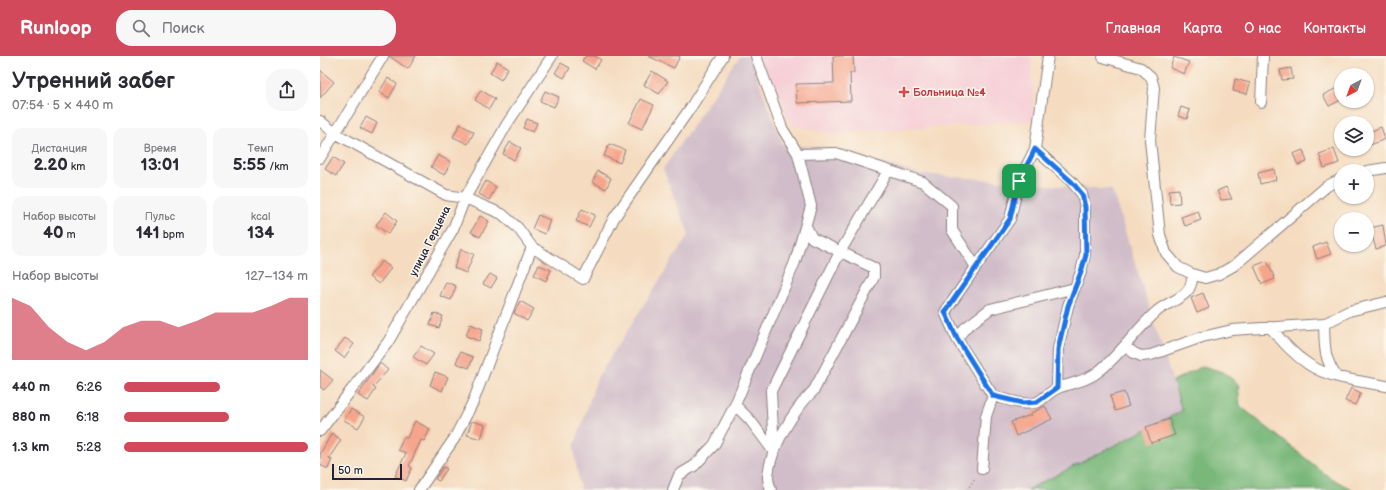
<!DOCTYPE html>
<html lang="ru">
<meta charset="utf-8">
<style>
body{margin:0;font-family:"Balsamiq Sans",sans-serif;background:#f7f7f7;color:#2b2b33;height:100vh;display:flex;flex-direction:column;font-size:15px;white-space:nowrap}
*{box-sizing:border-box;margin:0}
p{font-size:13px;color:#7c7c81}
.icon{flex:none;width:22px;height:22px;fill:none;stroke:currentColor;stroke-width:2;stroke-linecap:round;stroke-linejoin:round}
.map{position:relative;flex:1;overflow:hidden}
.sheet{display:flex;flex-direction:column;background:#fff;width:320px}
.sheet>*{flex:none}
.needle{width:26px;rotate:221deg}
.controls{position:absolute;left:1014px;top:12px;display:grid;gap:8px}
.controls a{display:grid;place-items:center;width:40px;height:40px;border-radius:50%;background:#fff;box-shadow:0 1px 3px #0004;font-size:20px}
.scale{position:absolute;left:12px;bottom:10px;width:70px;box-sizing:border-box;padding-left:4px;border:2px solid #22223b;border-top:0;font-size:11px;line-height:14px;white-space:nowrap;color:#22223b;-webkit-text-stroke:3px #fbf7ec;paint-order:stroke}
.pin{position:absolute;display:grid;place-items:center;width:34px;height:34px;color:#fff;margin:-17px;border-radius:8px;box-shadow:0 2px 6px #0006}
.round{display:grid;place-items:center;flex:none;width:42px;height:42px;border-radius:16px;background:#f7f7f7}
.headline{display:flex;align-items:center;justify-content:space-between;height:68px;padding:0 12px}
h1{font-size:22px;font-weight:700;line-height:30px}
.figures{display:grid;grid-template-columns:repeat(3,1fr);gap:6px;height:68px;padding:4px 12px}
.figures div{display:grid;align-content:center;border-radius:10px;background:#f7f7f7;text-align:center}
.figures b{font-size:17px;font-weight:700}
.figures small{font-size:11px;font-weight:400}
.figures p{font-size:11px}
.chart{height:112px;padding:8px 12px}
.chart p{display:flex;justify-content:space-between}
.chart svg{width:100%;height:72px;margin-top:4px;fill:#d1495b;opacity:.7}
ul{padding:0 12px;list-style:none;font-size:13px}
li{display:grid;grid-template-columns:64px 48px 1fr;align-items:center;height:30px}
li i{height:10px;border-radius:5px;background:#d1495b}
header{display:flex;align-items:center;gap:24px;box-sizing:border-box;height:56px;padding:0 20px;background:#d1495b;color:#fff}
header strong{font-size:19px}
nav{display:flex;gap:22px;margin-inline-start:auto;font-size:14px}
.search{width:280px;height:36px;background:#f7f7f7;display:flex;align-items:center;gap:10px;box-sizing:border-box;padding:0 14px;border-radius:16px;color:#7c7c81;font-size:15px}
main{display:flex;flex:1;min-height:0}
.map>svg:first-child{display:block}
.built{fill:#f6cfd6}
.industrial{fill:#d1bdc9}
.forest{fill:#7ab87a;stroke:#4e6d5a}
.building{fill:#f5a58c}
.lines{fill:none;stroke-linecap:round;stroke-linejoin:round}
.minor-casing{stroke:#8c7f7e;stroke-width:12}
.path{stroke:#8c7f7e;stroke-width:1.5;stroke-dasharray:1 3;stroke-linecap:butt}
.minor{stroke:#fff;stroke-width:10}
.route-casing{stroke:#fff;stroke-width:8}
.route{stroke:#1a73e8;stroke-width:5}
.health-dot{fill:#e0444e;stroke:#fbf7ec;stroke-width:1.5}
.labels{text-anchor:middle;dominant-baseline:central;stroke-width:3;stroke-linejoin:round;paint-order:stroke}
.health-label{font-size:11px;font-weight:bold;fill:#be3a42;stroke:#fbf7ec;text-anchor:start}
.street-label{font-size:11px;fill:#22223b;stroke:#fbf7ec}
</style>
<header>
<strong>Runloop</strong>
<div class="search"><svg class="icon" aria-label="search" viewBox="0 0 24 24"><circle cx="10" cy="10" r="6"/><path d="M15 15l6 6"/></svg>Поиск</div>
<nav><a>Главная</a><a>Карта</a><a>О нас</a><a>Контакты</a></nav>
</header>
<main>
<section class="sheet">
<div class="headline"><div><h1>Утренний забег</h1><p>07:54 · 5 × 440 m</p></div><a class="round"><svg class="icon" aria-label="share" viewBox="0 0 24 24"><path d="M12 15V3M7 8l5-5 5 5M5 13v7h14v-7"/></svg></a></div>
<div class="figures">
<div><p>Дистанция</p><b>2.20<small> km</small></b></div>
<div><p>Время</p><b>13:01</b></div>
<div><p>Темп</p><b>5:55<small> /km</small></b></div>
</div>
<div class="figures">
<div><p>Набор высоты</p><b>40<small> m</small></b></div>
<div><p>Пульс</p><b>141<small> bpm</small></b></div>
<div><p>kcal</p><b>134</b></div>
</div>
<div class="chart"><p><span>Набор высоты</span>127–134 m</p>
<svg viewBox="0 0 160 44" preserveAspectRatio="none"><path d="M0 44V6L10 11L20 24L30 33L40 38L50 33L60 24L70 20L80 20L90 24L100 20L110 15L120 15L130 15L140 11L150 6L160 6V44z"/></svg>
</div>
<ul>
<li><b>440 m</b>6:26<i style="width:52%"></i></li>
<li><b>880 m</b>6:18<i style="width:57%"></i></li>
<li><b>1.3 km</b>5:28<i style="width:100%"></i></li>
</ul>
</section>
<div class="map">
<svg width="1066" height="434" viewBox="0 0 1066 434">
<rect width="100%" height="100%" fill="#fbf7ec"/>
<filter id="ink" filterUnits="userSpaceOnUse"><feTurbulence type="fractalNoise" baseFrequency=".025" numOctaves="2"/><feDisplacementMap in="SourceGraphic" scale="8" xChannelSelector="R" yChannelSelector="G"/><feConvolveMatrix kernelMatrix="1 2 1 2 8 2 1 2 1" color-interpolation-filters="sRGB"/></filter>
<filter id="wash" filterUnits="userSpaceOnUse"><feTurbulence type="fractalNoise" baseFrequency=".012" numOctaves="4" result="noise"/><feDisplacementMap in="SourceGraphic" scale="16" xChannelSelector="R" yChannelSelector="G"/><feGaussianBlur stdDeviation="0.9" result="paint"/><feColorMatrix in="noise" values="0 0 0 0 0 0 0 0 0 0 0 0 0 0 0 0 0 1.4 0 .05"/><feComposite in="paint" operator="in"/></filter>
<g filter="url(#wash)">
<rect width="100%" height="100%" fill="#f5dcc0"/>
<!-- built -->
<path class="built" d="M439 0H711L715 64 511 78 471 68 440 9Z"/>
<!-- industrial -->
<path class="industrial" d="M420 0H429L463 89 510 92 599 118 792 134 862 355 707 434H260L254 392 277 322 369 178 343 113Z"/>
<!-- forest -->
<path class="forest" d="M883 310 903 316 918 328 920 350 1009 421 1033 434H707L862 355 853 325Z"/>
<g id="blocks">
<!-- building -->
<path class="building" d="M69 0H96L88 13Z
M266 0H275L281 4 275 13 262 5Z
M328 0H360L354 12Z
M513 0H533L534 17H530L531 45 477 47 476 28 514 27Z
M854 1 869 6 864 18 850 12Z
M177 5 188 12 181 24 170 17Z
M241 7 250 12 244 22 235 17Z
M971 12 973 23 962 24 960 14Z
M0 14 14 26 0 42Z
M332 15 348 25 339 38 324 29Z
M68 22 77 28 69 42 59 36Z
M915 23 930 27 927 38 913 35Z
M1021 30V44L1009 50 1003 39Z
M161 34 175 43 169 53 155 44Z
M225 35 239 41 234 51 220 45Z
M321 43 334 49 322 73 309 67Z
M861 51 870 54 867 63 858 60Z
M46 61 57 67 52 78 40 72Z
M207 63 217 67 213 76 203 72Z
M140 68 154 76 148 88 133 81Z
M1061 71 1065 83 1050 89 1047 77Z
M190 86 201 92 194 104 183 98Z
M289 88 305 94 300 107 284 100Z
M1014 93 1019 107 1004 112 999 98Z
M983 94 987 106 978 109 973 98Z
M118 99 131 106 124 119 111 111Z
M13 101 24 108 16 120 5 113Z
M954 113 956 124 940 128 938 117Z
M278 115 291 122 286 133 272 126Z
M166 125 176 131 169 144 159 138Z
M906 131 912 143 901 144 897 135Z
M859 133 860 147 850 148 849 134Z
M262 153 275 159 269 171 256 165Z
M878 155 881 164 865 170 861 161Z
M66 156 77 165 68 178 56 169Z
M218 159 230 164 225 178 212 173Z
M160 160 169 165 160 181 151 176Z
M1063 169 1066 190 1056 193 1050 172Z
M1006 186 1011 198 997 203 993 191Z
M141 193 154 198 146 217 134 212Z
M62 205 71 212 59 228 49 221Z
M947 205 955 223 942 228 934 210Z
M219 209 231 214 226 225 214 219Z
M170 218 177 222 171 232 163 228Z
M126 226 136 230 131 244 120 240Z
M883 237 889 252 877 257 871 242Z
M200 245 214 253 207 265 194 257Z
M114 257 123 260 119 272 110 269Z
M150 268 163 273 159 285 146 280Z
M25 282 34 288 24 302 15 295Z
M101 290 114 298 106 309 93 301Z
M140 296 153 301 149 312 136 307Z
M60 307 68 314 53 331 56 333 48 345 38 339Z
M0 314 13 324 4 334 0 331Z
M115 316 128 321 122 335 110 329Z
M1031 332 1041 337 1035 349 1025 345Z
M804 336 809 350 795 355 790 340Z
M725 350 732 363 696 380 691 366 711 359 710 358Z
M31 353 45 361 38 372 24 364Z
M849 363 855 379 831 387 826 371Z
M95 365 110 373 104 385 101 384 89 410 92 412 86 425 75 420 86 397 78 394 84 381 87 382Z
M152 365 165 369 161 383 147 379Z
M12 377 21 384 9 402 12 403 8 413 0 409V398Z
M123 411 127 413 119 425 115 423Z"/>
</g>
</g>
<g filter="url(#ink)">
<use href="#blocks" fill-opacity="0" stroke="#8c7f7e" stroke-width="1"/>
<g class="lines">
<!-- minor casing -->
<g class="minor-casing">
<path id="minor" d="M436 0 462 72 478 98 516 97 603 126 632 150V174L656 211 625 256 637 283 673 340 666 360 662 413
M728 0 715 93 752 126 762 138 765 151V199L761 216 748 250 738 293 737 332
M784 0 783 1 821 12 831 21 834 32 830 84 840 179 846 197 858 211 872 218 885 222 899 218 915 209 1007 130 1021 123
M941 46 943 0
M0 65 15 77 126 139 145 142 182 158 198 172 212 191 263 223 294 162 371 51 403 0
M0 102 63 0
M1047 115 1066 112
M656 211 690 163 699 125 715 93
M1004 268C1005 290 1003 300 1016 320
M950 271C962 285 973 298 988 308 1010 323 1041 325 1066 330
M637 283 645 272 670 253 755 232
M805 290 814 297 821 300 831 299 882 281 912 274 1004 268 1029 255 1066 246
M673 340C686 343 705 351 718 346 725 342 730 335 738 332 751 327 763 326 775 318 798 302 814 276 835 257 849 243 874 243 872 218
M415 349 430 364 454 396
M0 375 68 286 133 173 145 142 187 68 232 0
M454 396 451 335 520 196 568 115
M99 434 134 383 153 346 212 191
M353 434 359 419 374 410 394 389 415 349 475 206 491 150 478 98
M451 434C450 430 448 426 448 422 449 394 474 353 494 334L554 221V212L492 182 486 170"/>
</g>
<!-- path -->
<path class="path" d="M647 434 656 421"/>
<!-- minor -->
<use href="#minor" class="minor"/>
</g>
</g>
<g class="lines" filter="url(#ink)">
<!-- route casing -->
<g class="route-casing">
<path id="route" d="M715 93 752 126 762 138 765 151 766 199 761 216 748 250 738 293 737 332 717 346 703 347 673 340 637 282 625 256 690 163 699 125Z"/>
</g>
<!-- route -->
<use href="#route" class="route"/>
</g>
<!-- markers -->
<path class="health-dot" d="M582 30h4v4h4v4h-4v4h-4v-4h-4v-4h4z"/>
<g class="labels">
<!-- health labels -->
<g class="health-label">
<text x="593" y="36">Больница №4</text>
</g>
<!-- street labels -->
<g class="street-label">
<text transform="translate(110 185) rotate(-63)">улица Герцена</text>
</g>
</g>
</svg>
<div class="controls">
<a><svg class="needle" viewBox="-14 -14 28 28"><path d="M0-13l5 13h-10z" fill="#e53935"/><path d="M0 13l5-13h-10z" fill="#7c7c81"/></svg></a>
<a><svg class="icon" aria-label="layers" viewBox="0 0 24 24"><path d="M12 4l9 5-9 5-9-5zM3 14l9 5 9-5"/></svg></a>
<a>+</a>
<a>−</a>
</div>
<div class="scale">50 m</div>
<div class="pin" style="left:699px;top:125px;background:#1e9e55"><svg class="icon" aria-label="arrive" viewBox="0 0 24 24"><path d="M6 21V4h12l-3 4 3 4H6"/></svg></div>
</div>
</main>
